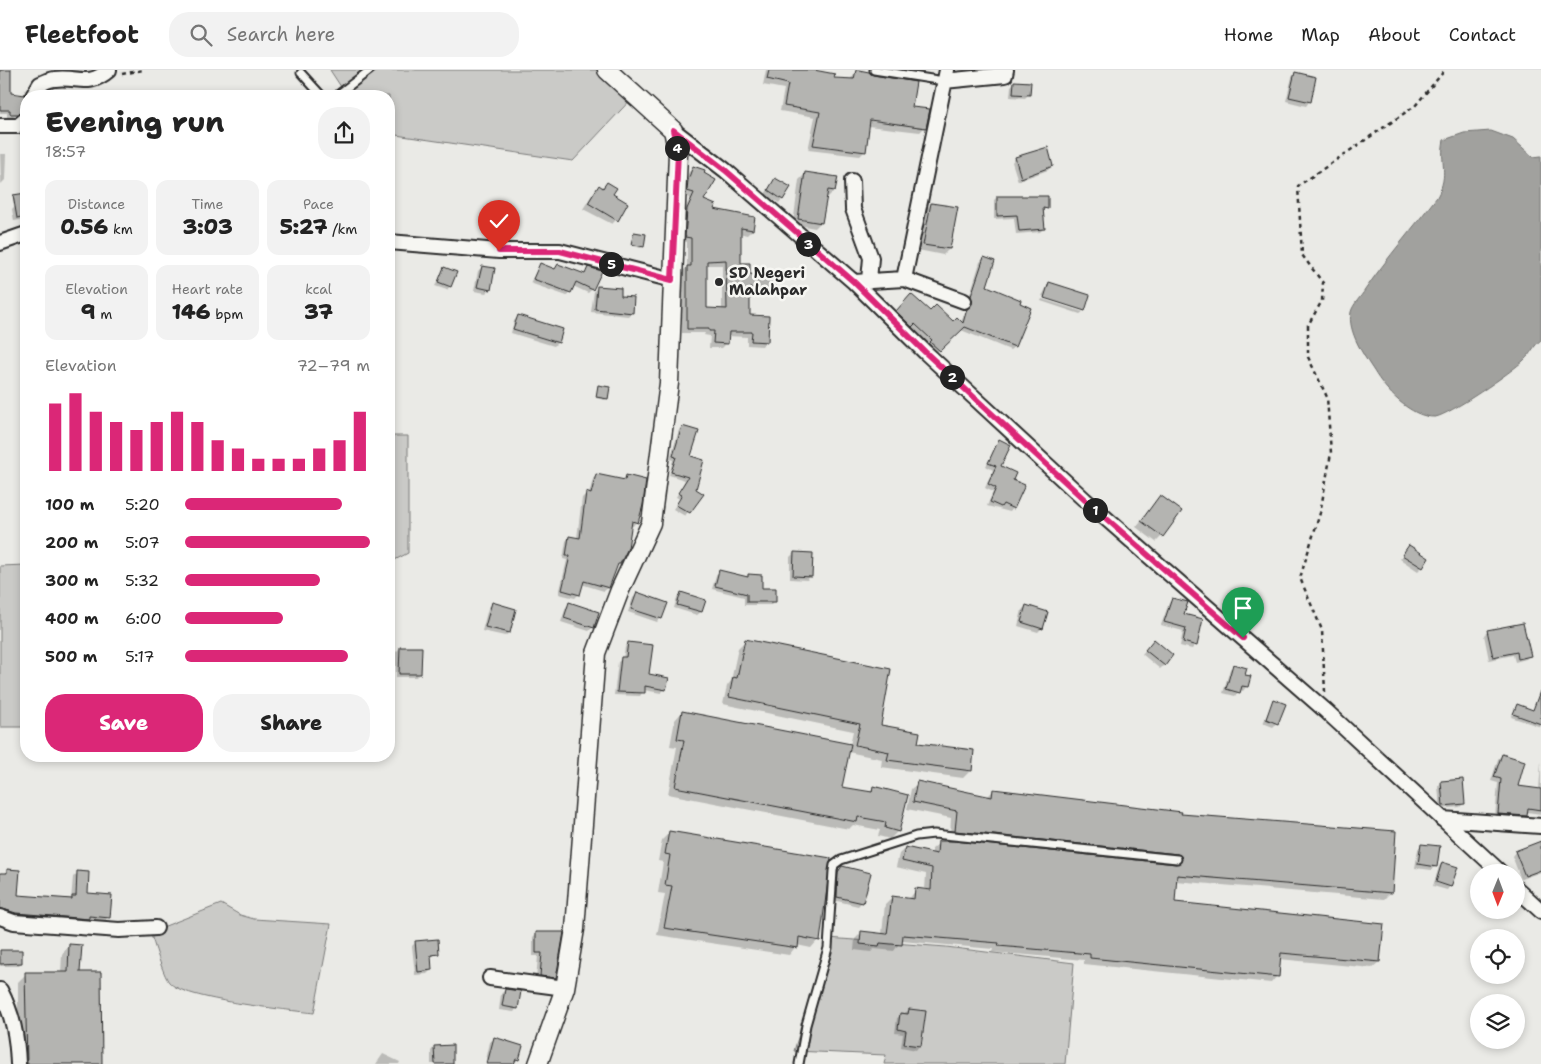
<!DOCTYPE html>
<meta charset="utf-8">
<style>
body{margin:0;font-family:"Shantell Sans",sans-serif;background:#f2f2f2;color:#222;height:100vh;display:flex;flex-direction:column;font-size:19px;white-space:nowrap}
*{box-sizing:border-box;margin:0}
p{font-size:16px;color:#767676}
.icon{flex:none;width:28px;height:28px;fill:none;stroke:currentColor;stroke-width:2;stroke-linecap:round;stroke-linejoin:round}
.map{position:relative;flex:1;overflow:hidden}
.details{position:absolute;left:20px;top:20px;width:375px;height:672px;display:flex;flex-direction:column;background:#fff;border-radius:20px;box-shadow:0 2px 8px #0003}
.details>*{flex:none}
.needle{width:32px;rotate:181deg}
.fabs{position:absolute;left:1470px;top:794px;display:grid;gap:10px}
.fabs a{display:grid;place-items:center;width:55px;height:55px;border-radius:50%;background:#fff;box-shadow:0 2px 8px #0003;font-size:25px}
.pin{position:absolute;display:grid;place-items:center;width:42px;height:42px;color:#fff;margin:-51px -21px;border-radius:50% 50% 50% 0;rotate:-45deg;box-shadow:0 0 5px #0007}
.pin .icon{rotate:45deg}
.km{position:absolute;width:25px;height:25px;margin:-12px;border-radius:50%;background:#222;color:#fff;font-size:14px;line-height:25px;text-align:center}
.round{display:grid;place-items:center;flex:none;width:52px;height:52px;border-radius:20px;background:#f2f2f2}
.summary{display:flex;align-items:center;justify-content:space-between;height:85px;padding:0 25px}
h1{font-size:28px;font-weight:800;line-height:38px}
.figures{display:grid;grid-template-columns:repeat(3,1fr);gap:8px;height:85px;padding:5px 25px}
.figures div{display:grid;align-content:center;border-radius:12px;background:#f2f2f2;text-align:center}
.figures b{font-size:21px;font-weight:800}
.figures small{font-size:14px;font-weight:400}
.figures p{font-size:14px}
.chart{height:140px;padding:10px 25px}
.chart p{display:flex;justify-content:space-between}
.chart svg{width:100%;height:90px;margin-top:5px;stroke:#db2777;stroke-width:6}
.primary-button{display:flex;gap:10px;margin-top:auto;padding:10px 25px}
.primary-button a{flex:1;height:58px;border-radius:20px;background:#db2777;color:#fff;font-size:20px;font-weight:800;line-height:58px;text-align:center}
.primary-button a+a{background:#f2f2f2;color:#222}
ul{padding:0 25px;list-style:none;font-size:16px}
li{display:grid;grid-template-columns:80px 60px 1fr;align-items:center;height:38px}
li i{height:12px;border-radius:6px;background:#db2777}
header{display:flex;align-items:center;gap:30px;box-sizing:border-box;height:70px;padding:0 25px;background:#fff;border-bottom:1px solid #e0e0e0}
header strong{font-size:24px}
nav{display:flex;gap:28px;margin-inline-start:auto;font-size:18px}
.search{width:350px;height:45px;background:#f2f2f2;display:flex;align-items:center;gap:12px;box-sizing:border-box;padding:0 18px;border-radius:20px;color:#767676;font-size:19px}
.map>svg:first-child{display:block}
.green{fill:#cacac7;stroke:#7a7a79}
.water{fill:#a1a19e;stroke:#727270}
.shadow{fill:#0003;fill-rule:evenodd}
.building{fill:#b4b4b1;stroke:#2b2b2b;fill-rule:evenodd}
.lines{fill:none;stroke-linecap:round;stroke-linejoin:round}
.service-casing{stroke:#2b2b2b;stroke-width:11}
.minor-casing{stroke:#2b2b2b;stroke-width:18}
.tertiary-casing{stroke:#2b2b2b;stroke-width:21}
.path{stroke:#2b2b2b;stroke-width:2.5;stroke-dasharray:4 4;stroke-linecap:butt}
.service{stroke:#f6f6f2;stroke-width:7}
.minor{stroke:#f6f6f2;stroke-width:14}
.tertiary{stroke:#f6f6f2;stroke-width:18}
.route-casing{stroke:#fff;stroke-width:10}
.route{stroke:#db2777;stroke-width:6}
.poi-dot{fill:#2b2b2b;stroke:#f6f6f2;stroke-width:2}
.labels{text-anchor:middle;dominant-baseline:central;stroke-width:5;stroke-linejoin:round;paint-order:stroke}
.poi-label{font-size:15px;font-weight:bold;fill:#2b2b2b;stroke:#f6f6f2;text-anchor:start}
</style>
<header>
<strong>Fleetfoot</strong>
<div class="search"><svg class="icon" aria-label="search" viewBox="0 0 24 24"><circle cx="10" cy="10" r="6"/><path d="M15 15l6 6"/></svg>Search here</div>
<nav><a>Home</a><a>Map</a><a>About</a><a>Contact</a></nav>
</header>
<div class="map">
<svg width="1541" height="994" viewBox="0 0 1541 994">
<rect width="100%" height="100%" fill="#eaeae6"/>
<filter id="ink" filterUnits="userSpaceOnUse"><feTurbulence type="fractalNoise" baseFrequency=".02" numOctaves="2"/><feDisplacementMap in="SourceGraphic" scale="10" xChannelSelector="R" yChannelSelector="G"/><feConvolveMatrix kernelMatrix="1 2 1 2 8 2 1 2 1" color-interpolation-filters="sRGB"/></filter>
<g filter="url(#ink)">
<!-- green -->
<path class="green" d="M330 0H610L636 24 573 91 389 64V26H347Z
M389 366H408V483L389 493Z
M26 495V657H0V496Z
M221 834 240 845 254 849 331 854 314 943C289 940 183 930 169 912 163 905 154 873 150 862Z
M828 868 946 877 1074 893 1065 994H884L886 985 794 981Z"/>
<!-- water -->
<path class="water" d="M1491 61 1513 69 1533 87 1541 86V270C1533 276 1531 284 1524 290 1513 301 1448 346 1435 347 1411 348 1385 320 1374 301 1364 286 1347 261 1351 242 1353 234 1361 227 1365 220 1387 188 1413 158 1437 127 1450 103 1439 93 1444 70L1464 63Z"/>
<!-- shadow -->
<path class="shadow" d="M0 0H10V24L25 40 13 47H7V43H0Z
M66 0H83L79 5 66 3Z
M766 0H808L832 9 850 10 856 1 911 38 925 57 920 62 868 56 865 81 860 86 808 80 815 47 780 41 784 19 763 15Z
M1295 4 1315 8 1309 32 1306 36 1286 31 1292 7Z
M1015 12 1028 25 1025 28 1010 27 1011 16Z
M0 84H6L5 110 1 114Z
M1015 88 1052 96 1048 100 1018 111 1012 92Z
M694 97 702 131 713 140 754 148 752 160 747 165 739 163 740 195 749 205 772 221 768 225 749 223V246L766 271 762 276 747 275V267L727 266V273L722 278H709L710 266 704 265 705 263H682V202L687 197V172L681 171 683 145 690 128 683 125V116L689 102ZM705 195H722V240H705Z
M805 104 834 121 828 127 825 126 821 152 815 158 793 154 799 110Z
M775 109 782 129 779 133 765 124Z
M607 113 618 148 612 154 583 139 593 123Z
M997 127 1046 138 1043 141V159L1040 162 1016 164 1014 148 994 149V130Z
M26 132V149L14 151 12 139 16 135Z
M931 134 949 179 943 185 918 180 925 140Z
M634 163 643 176 641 178 630 175Z
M984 188 985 217 1029 238 1014 277 1010 280 961 260 935 284 928 276 929 274 911 257 908 260 893 245 911 226 930 243 961 253 964 244 969 238 968 231 980 192Z
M540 194 554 200 558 196 584 205 588 199 592 219 588 223 573 216 567 226 530 213Z
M482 197 490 219 486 223 474 221 478 201Z
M445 199 450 216 447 220 435 216Z
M1049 213 1089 226 1084 240 1042 226Z
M598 217 619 227 632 242 628 246 591 242 594 221Z
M1042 229 1083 242 1080 244 1041 231Z
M518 247 558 272 554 276 511 263 514 251Z
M599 316 607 328 605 330 596 328Z
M682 357 695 420 692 436 685 446 673 439 680 429 676 427 685 410 669 405 673 390 670 389 679 360Z
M999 371V397L1011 411 1013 438 1010 442 987 436 993 422 985 418 993 400 986 396Z
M596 405 622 410 626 406 636 452 633 456 630 455 619 493 615 497 608 518 604 521 581 514 579 524 575 528 559 524 567 490 563 489 566 471 569 467 577 468 582 428 586 424H589L593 409Z
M1160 427 1162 466 1156 472 1136 457Z
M1409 477 1422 497 1418 501 1400 489Z
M794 483 810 506 807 510 790 509V487Z
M719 501 746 508 749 505 774 532 771 535H744V527L712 519 716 505Z
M637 524 661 548 657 552 628 542 633 528Z
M681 524 704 531 701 542 697 545 674 538 677 528Z
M1172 529 1182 545 1195 575 1192 579 1180 576 1183 561 1161 555 1169 533Z
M492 534 509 563 505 566 482 561 488 538Z
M569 534 593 557 589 561 561 552 566 537Z
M1026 536 1042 558 1038 562 1018 556 1022 540Z
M1488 561 1530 585 1526 589 1515 592 1513 585 1489 590 1484 565Z
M745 571 879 656 970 701 963 708 881 697 882 689 848 682 841 718 868 723 874 717 898 761 890 769 878 766 880 760 853 755 849 759 668 724 677 677 670 676 675 650 682 642 850 675 853 661 723 634 727 616 731 611 738 578Z
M628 573 648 605 665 619 661 623 644 620 640 626 614 625 618 592 623 588 625 577Z
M1150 575 1164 595 1160 599 1142 584Z
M400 578 420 603 416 607H396V582Z
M1234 595 1244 606 1249 607 1246 617 1243 621 1240 620 1235 626 1223 623 1230 599Z
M1274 631 1277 653 1273 657 1263 653Z
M1518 636 1541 645V657L1511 647Z
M1502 685 1516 717 1539 720 1541 691V744L1527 742 1523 749 1495 747 1498 713 1491 711 1498 689Z
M918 713 987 727 993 721 1180 745 1390 823 1384 829 1175 811 1173 833 1379 892 1372 898 1279 889 1277 906 1271 913 1084 894V890L992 882 993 879 901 871 894 881 874 879 871 882 854 880 855 869 861 863 882 864 885 834 892 827 909 829 916 820H925L926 804 896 797 899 784 905 778 932 784V779L939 773 1176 795 1171 790 950 767 951 748 907 739 911 719Z
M1441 713 1464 733 1460 737 1440 739 1438 716Z
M670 762 818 870 811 878 797 875 789 885 657 865 665 824 658 823 663 792 658 791 662 770Z
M1421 775 1436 796 1432 800 1415 798 1418 779Z
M1541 778V802L1521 809 1512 786 1515 782Z
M1442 793 1450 816 1447 820 1433 816 1439 797Z
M842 797 862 832 858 836 833 830 835 806Z
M7 800 17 826 71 830 73 807 78 803 87 824 108 847 104 852 87 850 84 853 0 844V804H4Z
M537 863 555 907 551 911 536 909 538 886H533V867Z
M416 872 438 883 430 888 431 900 427 904 415 905 412 876Z
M70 875 79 903 100 994H18V912L26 904H61L62 884Z
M0 881 21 893 18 896H0Z
M505 920 517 938 514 942 499 940 501 924Z
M909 940 924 942 919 976 916 980 901 977 903 964 895 963 897 948Z
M494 969 518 989 513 994H485L490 972Z
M434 977 452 994H431V981Z
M383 984 400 992 399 994H376Z"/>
<!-- building -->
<path class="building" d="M0 0H11V23L25 25 26 40 18 44H10V40H0Z
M769 0H814L835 4 834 8 854 9 856 0H859L869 2 873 5 916 12 912 37 930 39 926 58 870 50 866 82 813 75 820 42 784 36 788 14 767 9Z
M1295 2 1316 7 1311 32 1289 27Z
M1014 11 1031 12 1030 25 1013 24Z
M1048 77 1053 96 1021 108 1015 87Z
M693 96 705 100 704 103 716 110 704 130 716 135 714 139 755 147 753 160 741 158V193H750V204L775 207 774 221 750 218V245L769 246 768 272 751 271 752 262H729L728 274 713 273 714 261H709V259H687V196H691V168L685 167 686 155 687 139 694 123 687 121 688 110ZM726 190 727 239 707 238V191Z
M805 102 838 107 835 121 828 120 822 153 798 149Z
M775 108 791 117 783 130 768 120Z
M607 112 617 118 613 124 628 133 618 151 588 133 599 115 603 118Z
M26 123V146L17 148 13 125Z
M997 126H1048V139L1043 138 1045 159 1019 161 1017 145 997 146Z
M931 133 958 137 950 179 923 175Z
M634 162 646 164 644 177 631 174Z
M984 187 995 191 987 216 1021 230 1020 233 1031 238 1015 277 965 257 940 281 930 272 932 270 915 254 912 257 896 241 911 224 930 241 936 235 953 251 957 247 963 253 967 239 972 234 971 226Z
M540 193 555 199 558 194 585 204 588 197 602 201 593 220 576 212 571 223 533 209Z
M482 196 495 198 491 220 477 217Z
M444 197 457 202 451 217 438 212Z
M1049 212 1090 225 1085 241 1044 228Z
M597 216 621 218V226L634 227 633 243 595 239Z
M518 245 563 259 559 273 513 259Z
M598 315 610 317 608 329 596 327Z
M682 356 699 361 691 386 704 390 696 419 704 424 690 443 676 435 682 425 678 423 688 407 671 402 676 387 673 386Z
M999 369 1011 375 1001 396 1016 403 1013 410 1025 415 1014 439 1003 434 1001 437 990 432 996 418 988 414 996 396 988 393Z
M596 404 625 410 626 405 646 410 643 435 638 453 632 451 628 478 620 494H618L609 518 584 511 580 525 562 520 570 486H566L569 466 580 468 586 422 591 424Z
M1160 425 1182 441 1163 467 1141 451Z
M1409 475 1429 488 1423 498 1402 485Z
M794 482 813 483 812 507 793 506Z
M719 500 748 507V504L762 505V518H776V532H747V524L715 516Z
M637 522 668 533 662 549 631 539Z
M681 522 706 530 702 542 677 535Z
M1172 528 1188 532 1184 544 1203 549 1197 576 1183 572 1186 558 1164 552Z
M492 532 516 539 510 563 485 557Z
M569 532 599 542 594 558 564 548Z
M1026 535 1048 542 1043 559 1021 552Z
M1523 553 1531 586 1518 589 1517 582 1493 587 1487 560Z
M745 569 891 599 881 655 920 662 918 673 974 680 972 701 887 690 889 682 855 675 860 654 729 627 733 607 737 608Z
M1154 569 1173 585 1165 596 1145 580Z
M628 572 653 575 649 604 669 608 666 620 645 616V623L617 622 621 587H626Z
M400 577H422L421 604H399Z
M1233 594 1247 598 1245 605 1251 606 1248 617 1242 616 1240 623 1226 619Z
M1540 621 1541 654 1513 644 1517 634 1533 640Z
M1273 629 1286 634 1278 654 1266 649Z
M682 641 851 674 842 717 872 722 873 716 908 725 899 762 885 758 886 752 858 747 857 752 675 717 684 670 677 669Z
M1502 684 1525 691 1518 716 1541 719V740L1528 738 1527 746 1498 744 1501 709 1494 707Z
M1463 709 1465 734 1443 736 1441 711Z
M917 711 992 727 993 719 1182 742 1181 744 1396 761 1392 823 1177 805 1175 832 1384 854 1380 892 1281 883 1279 907 1090 888V884L998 876 999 873 903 865 902 875 880 873 879 876 860 874 861 861 887 864 892 826 914 829 915 818 931 820 932 798 902 791 905 777 937 784 938 771H954L1176 794 1182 790 1178 784 955 761 957 741 913 732Z
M669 761 831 788 820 871 799 867 798 878 664 858 672 816 665 815 670 785 665 784Z
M1541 771V800L1525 806 1515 781Z
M1421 774 1440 776 1437 797 1418 794Z
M1442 792 1458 797 1451 817 1436 812Z
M842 796 871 803 863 833 837 827 838 802Z
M7 799 20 800 18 825 72 829V826H76L77 801 89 802 88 823 112 825 110 848 89 846V849L16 843 0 838V803H7Z
M536 862H564L556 908 540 906 542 883H536Z
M438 869 439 884 431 885 432 900 418 902 415 871Z
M69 874 82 875 80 902H101L102 994H27L25 902H68Z
M0 880H22V893L0 894Z
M505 919 521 921 518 939 502 936Z
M909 939 926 941 921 976 904 974 906 961 898 959 900 943 908 944Z
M494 967 523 976 519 990 516 989 514 994H487Z
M453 975V994H435L434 976Z"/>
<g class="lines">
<!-- service casing -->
<g class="service-casing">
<path id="service" d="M874 0 944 11
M301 3 322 26
M336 26 370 0
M799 994 806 955 828 878 833 801 834 795 841 790 916 766 934 764 1177 789"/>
</g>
<!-- minor casing -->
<g class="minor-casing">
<path id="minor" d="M944 11 1005 5 1006 0
M33 26 40 14C45 12 50 9 55 9 78 6 88 18 109 0
M0 56H18L26 49
M673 60 725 100 854 212 925 282 1085 430 1326 641 1500 802
M852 111 853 139 871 188 869 210
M389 172 499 181H560L673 210
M0 173 26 164
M904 209 964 231
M854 212 904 209 947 0
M1442 749 1541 756
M1516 818 1541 841
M0 847 14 852 119 860 156 858
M490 908 565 918
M0 920C13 945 17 966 18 994"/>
</g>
<!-- tertiary casing -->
<g class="tertiary-casing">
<path id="tertiary" d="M538 994 565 918 575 859 596 583 620 520 651 453 669 313 678 83 673 60 607 0"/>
</g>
<!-- path -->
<path class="path" d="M122 4 143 0
M1325 622 1322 560 1300 508 1320 443 1331 383 1327 327 1308 287V255L1322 231 1323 213 1302 185 1298 116 1415 36 1445 0"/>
<!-- service -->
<use href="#service" class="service"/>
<!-- minor -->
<use href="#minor" class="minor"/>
<!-- tertiary -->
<use href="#tertiary" class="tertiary"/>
</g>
</g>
<g class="lines" filter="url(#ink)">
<!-- route casing -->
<g class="route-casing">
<path id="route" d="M499 181H560L672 210 678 82 673 60 725 100 854 212 925 282 1085 430 1243 568"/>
</g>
<!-- route -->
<use href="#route" class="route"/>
</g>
<!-- markers -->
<circle class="poi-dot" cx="719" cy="212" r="5"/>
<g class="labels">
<!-- poi labels -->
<g class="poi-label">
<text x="729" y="203">SD Negeri<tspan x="729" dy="17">Malahpar</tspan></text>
</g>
</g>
</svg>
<div class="fabs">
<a><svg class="needle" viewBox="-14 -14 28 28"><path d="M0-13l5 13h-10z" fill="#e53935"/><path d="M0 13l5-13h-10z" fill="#767676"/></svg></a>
<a><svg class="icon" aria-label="locate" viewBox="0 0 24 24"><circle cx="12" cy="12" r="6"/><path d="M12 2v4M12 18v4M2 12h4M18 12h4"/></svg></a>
<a><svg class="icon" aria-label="layers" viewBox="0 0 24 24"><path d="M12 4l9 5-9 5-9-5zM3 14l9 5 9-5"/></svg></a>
</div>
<div class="pin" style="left:1243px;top:568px;background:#1e9e55"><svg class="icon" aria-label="arrive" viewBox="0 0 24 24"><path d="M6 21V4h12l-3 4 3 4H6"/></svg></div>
<div class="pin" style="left:499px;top:181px;background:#d93025"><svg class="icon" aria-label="check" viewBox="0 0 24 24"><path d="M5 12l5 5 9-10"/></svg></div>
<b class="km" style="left:1095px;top:440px">1</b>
<b class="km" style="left:952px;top:307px">2</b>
<b class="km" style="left:808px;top:174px">3</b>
<b class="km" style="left:677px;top:78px">4</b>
<b class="km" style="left:611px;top:194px">5</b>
<section class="details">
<div class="summary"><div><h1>Evening run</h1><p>18:57</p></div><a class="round"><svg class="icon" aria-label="share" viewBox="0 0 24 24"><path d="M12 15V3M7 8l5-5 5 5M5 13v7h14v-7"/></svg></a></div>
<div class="figures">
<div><p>Distance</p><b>0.56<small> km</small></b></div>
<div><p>Time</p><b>3:03</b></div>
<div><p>Pace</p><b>5:27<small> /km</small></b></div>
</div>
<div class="figures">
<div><p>Elevation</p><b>9<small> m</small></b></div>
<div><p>Heart rate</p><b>146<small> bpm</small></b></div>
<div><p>kcal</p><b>37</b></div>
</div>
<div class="chart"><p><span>Elevation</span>72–79 m</p>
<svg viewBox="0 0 160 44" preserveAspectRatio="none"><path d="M5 44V11M15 44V6M25 44V15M35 44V20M45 44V24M55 44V20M65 44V15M75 44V20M85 44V29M95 44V33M105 44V38M115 44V38M125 44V38M135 44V33M145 44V29M155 44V15"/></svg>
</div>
<ul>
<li><b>100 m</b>5:20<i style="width:85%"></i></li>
<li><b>200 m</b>5:07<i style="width:100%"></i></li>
<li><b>300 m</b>5:32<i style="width:73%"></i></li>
<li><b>400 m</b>6:00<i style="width:53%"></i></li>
<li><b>500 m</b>5:17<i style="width:88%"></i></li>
</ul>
<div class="primary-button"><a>Save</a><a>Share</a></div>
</section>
</div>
